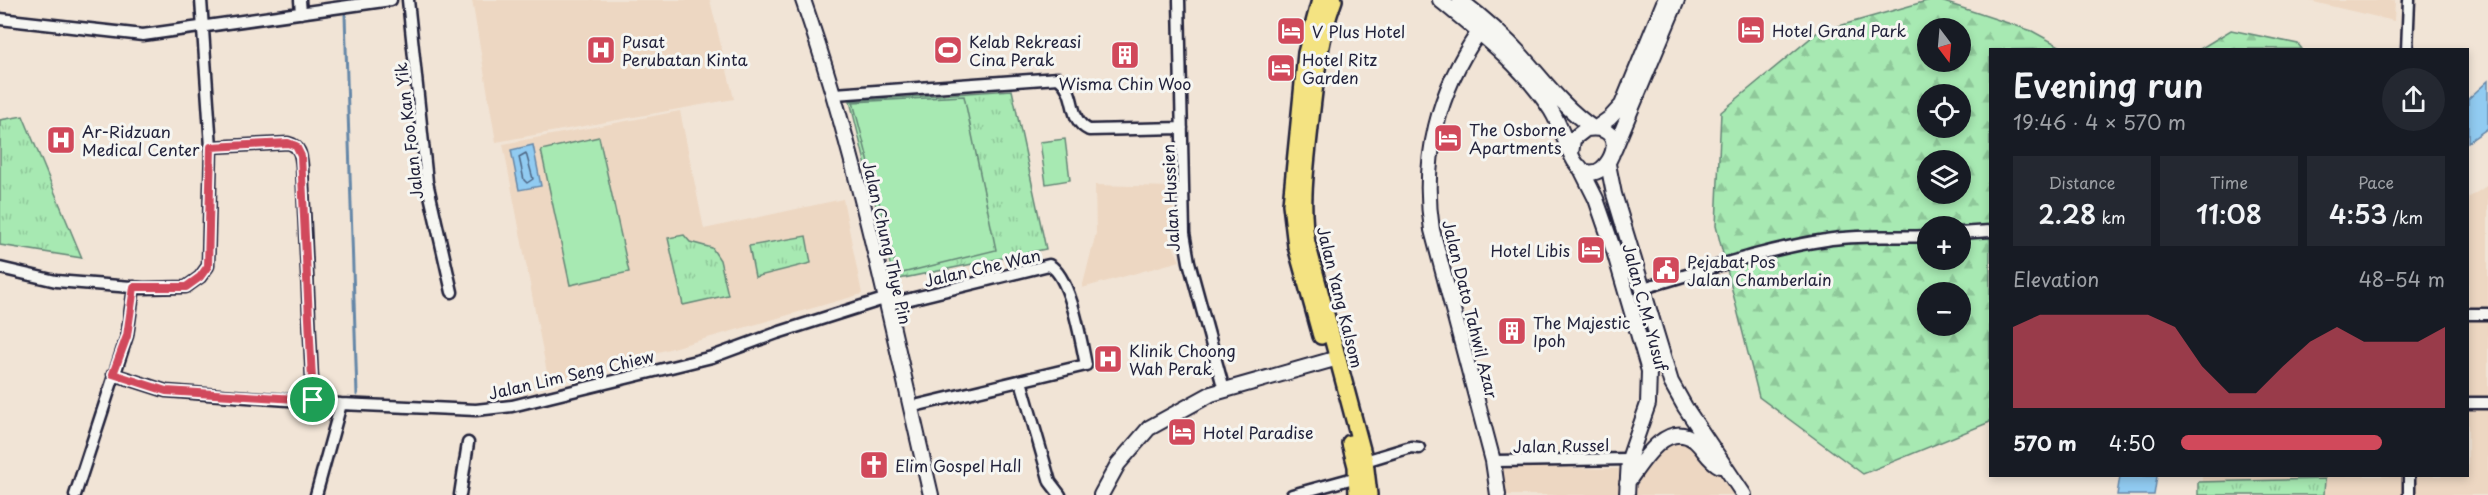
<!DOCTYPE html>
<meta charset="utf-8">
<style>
body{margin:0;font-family:"Playpen Sans",sans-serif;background:#242831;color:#f1f3f6;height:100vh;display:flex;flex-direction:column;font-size:22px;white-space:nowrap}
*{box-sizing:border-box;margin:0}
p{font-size:20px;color:#9ea1a6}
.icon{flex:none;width:33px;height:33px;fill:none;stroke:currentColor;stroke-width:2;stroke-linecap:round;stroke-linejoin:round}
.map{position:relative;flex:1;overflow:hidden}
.panel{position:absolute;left:1989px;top:48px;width:480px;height:429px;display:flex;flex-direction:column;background:#171b24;border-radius:0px;box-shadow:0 3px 9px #0003}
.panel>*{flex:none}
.needle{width:39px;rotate:164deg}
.controls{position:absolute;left:1917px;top:18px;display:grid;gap:12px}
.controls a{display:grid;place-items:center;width:54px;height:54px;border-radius:50%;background:#171b24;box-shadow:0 3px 9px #0003;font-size:30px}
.pin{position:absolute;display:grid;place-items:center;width:51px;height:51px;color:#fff;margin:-26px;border:3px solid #fff;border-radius:50%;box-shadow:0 2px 6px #0007}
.round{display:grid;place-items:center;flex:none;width:63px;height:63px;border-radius:32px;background:#242831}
.summary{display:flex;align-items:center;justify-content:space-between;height:102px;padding:0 24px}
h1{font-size:33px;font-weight:600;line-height:45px}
.stats{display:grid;grid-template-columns:repeat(3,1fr);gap:9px;height:102px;padding:6px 24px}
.stats div{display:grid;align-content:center;border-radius:0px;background:#242831;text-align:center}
.stats b{font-size:26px;font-weight:600}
.stats small{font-size:16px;font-weight:400}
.stats p{font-size:16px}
.chart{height:168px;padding:12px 24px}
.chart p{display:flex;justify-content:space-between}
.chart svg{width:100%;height:108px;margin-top:6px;fill:#d1495b;opacity:.7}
ul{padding:0 24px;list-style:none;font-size:20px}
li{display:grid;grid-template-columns:96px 72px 1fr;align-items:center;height:45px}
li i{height:15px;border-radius:8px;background:#d1495b}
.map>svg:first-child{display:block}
.built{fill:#edd7c2}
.grass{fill:url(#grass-tufts);stroke:#648676;stroke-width:1.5}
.forest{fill:url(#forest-firs);stroke:#648676;stroke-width:1.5;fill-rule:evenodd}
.garden{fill:#a7e9b2;stroke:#648676;stroke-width:1.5}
.water{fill:#91cbf1;stroke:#6587a8;stroke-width:1.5}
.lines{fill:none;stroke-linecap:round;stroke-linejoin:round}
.shore{stroke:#4e6684;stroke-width:1.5}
.stream{stroke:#6587a8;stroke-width:3}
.street-casing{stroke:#22223b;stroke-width:15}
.secondary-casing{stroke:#22223b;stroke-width:18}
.primary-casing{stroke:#22223b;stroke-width:20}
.street{stroke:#f6f6f2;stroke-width:10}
.secondary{stroke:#f6f6f2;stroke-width:14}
.primary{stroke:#f4e382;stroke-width:15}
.route-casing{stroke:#fff;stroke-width:12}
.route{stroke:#d1495b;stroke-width:8}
.labels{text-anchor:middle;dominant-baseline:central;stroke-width:6;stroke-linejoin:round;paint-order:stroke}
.poi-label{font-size:16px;fill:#22223b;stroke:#f6f6f2;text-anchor:start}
.street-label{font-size:16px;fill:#22223b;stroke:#f6f6f2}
</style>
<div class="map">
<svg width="2488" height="495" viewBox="0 0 2488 495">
<defs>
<pattern id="grass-tufts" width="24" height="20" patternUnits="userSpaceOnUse" patternTransform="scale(1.5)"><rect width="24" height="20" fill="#a7e9b2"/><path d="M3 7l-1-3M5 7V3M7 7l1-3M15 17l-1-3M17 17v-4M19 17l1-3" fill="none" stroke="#8fc89a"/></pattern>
<pattern id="forest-firs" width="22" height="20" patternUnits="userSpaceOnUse" patternTransform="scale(1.5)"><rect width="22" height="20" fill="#a7e9b2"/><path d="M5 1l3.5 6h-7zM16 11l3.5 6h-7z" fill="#8fc89a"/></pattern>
</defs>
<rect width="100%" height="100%" fill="#f1e4d6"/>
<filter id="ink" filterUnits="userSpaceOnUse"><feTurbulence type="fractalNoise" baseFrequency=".0167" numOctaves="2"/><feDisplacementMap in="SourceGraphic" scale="12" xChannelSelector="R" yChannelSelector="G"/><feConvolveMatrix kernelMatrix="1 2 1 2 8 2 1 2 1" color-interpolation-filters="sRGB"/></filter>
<g filter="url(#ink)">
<!-- built -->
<path class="built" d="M472 0H710L734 99 496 142Z
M2305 0H2395L2394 21Z
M680 111 704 229 843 199 862 294 549 383 503 144Z
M1095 185 1173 187V246L1180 261 1082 288 1096 233Z
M2488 185V495H2202V476H2468V198Z
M1668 437 1704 441 1741 495H1498L1497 467 1629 469Z"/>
<!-- grass -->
<path class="grass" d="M1012 90 1046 249 894 280 850 101Z
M23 116 82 258 0 245V120Z
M684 235 690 242 712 248 720 260 728 295 683 305 668 238Z
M806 236 811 263 755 277 749 246Z
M2325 479 2324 495H2198V482Z"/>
<!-- forest -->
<path class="forest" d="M1930 0H1938L2032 31 2065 49 1990 50V422L1863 474 1759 397 1716 226 1721 112 1818 32ZM1928 28H1960V62H1928ZM1928 94H1960V128H1928ZM1928 160H1960V194H1928ZM1928 226H1960V260H1928ZM1928 292H1960V326H1928Z
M2231 30 2298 44 2302 49H2200Z"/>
<!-- garden -->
<path class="garden" d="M964 96 996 250 898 274 853 102Z
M599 137 629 272 570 285 541 150Z
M1065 139 1070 180 1046 184 1040 142Z"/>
<!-- water -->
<path class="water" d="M2488 81V128L2468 142V99Z
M533 145 541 186 519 190 511 150Z
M2120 476H2157L2154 495H2117Z"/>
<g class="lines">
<!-- shore -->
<path class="shore" d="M526 153 533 179 527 183 524 180 519 157Z"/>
<!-- stream -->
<path class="stream" d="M345 15 357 395"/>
<!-- street casing -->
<g class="street-casing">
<path id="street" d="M300 0 301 13
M408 0 427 182 452 292
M1179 0 1184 233 1189 262 1224 390
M0 19 143 35 391 0
M2407 50 2409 0
M835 94 1058 78C1079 93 1066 119 1089 130L1182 128
M211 147 288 143C300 146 301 155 302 166L313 400
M1960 233 1990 231
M0 268 56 281 144 288 186 287 200 277 208 266 211 147 201 0
M1643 288C1703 271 1764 249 1826 240 1860 234 1894 238 1928 236
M886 305 1049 265C1071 276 1081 342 1086 365L910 407
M2468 314H2488
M113 374 166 391 341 404 476 410 512 406 712 357 777 333 884 299
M1021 381 1050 482 1060 495
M2468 403H2488
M1365 461 1411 447 1419 448
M1493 461 1629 459
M2409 476V495
M75 495 127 336 134 287
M316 495 341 404
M460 495 468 443
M1292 495 1361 476"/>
</g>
<!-- secondary casing -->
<g class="secondary-casing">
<path id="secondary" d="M803 0C859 161 892 329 931 495
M1440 0C1479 32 1523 66 1551 110 1559 123 1564 138 1570 152 1594 212 1645 121 1586 129L1573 139 1571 154
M1460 0C1482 17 1503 35 1522 56 1545 82 1564 108 1593 128
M1479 32C1438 91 1421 159 1432 230L1493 461 1498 495
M1596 128 1610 118 1622 105 1665 0
M1614 150 1677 0
M1608 164 1614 194 1671 382 1685 407 1744 495
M1580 167 1596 199 1614 251 1649 371 1648 404 1629 459 1627 495
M1627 483C1640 465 1666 419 1694 440 1704 448 1708 460 1720 466
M1101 495 1118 464 1149 428 1211 394 1338 358"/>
</g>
<!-- primary casing -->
<g class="primary-casing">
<path id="primary" d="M1320 0 1306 53 1291 204 1296 246 1321 336
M1334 0C1318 42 1315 84 1310 127 1306 166 1300 205 1307 243L1365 461 1369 495
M1350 443 1356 466 1357 495"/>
</g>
<!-- street -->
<use href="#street" class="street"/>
<!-- secondary -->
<use href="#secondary" class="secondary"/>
<!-- primary -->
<use href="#primary" class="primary"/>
</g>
</g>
<g class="lines" filter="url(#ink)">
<!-- route casing -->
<g class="route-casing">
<path id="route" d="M288 143 296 146 301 156 313 400 166 391 113 374 127 336 134 287H186L200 277 208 266 211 147Z"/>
</g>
<!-- route -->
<use href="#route" class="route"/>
</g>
<!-- icons -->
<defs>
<g id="hotel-square" transform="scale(1.5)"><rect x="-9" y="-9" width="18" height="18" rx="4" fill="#d1495b" stroke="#f6f6f2"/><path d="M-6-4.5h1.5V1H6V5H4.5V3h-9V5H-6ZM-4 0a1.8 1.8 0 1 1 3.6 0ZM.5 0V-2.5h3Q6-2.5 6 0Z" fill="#fff"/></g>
<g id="hospital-square" transform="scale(1.5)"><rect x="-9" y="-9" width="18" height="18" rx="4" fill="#d1495b" stroke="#f6f6f2"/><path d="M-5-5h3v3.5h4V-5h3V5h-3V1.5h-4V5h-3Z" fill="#fff"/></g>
<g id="stadium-square" transform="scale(1.5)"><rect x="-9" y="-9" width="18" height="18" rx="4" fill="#d1495b" stroke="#f6f6f2"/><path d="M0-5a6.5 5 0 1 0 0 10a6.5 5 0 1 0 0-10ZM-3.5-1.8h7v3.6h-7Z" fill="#fff"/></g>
<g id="building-square" transform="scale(1.5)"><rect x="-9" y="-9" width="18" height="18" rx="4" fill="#d1495b" stroke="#f6f6f2"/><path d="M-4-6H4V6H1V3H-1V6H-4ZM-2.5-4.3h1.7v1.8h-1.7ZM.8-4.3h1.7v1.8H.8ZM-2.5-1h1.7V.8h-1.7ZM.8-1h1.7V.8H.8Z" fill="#fff"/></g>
<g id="civic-square" transform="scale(1.5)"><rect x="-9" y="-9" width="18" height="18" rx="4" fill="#d1495b" stroke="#f6f6f2"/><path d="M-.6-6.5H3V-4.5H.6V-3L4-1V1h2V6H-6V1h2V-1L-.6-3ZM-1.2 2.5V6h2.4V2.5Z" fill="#fff"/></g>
<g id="church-square" transform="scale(1.5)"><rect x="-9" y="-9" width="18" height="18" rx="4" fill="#d1495b" stroke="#f6f6f2"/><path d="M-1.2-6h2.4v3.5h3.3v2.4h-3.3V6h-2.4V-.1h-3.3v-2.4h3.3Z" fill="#fff"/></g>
</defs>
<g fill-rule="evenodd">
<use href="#hotel-square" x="1751" y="30"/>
<use href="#hotel-square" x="1291" y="31"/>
<use href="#hospital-square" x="601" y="50"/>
<use href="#stadium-square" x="948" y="50"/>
<use href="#building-square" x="1125" y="55"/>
<use href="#hotel-square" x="1281" y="68"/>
<use href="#hotel-square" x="1448" y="138"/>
<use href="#hospital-square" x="61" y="140"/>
<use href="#hotel-square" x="1591" y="250"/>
<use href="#civic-square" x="1666" y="270"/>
<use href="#building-square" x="1512" y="331"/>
<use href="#hospital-square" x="1108" y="359"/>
<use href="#hotel-square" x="1182" y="432"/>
<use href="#church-square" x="874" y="465"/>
</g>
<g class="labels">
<!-- poi labels -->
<g class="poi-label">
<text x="1772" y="30">Hotel Grand Park</text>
<text x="1312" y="31">V Plus Hotel</text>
<text x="622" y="41">Pusat<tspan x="622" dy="18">Perubatan Kinta</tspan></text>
<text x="969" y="41">Kelab Rekreasi<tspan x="969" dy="18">Cina Perak</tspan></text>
<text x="1302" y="59">Hotel Ritz<tspan x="1302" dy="18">Garden</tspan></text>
<text x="1125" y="83" text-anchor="middle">Wisma Chin Woo</text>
<text x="1469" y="129">The Osborne<tspan x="1469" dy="18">Apartments</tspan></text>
<text x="82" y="131">Ar-Ridzuan<tspan x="82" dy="18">Medical Center</tspan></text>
<text x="1570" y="250" text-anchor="end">Hotel Libis</text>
<text x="1687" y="261">Pejabat Pos<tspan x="1687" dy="18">Jalan Chamberlain</tspan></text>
<text x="1533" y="322">The Majestic<tspan x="1533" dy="18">Ipoh</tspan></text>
<text x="1129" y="350">Klinik Choong<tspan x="1129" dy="18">Wah Perak</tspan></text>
<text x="1203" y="432">Hotel Paradise</text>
<text x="895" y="465">Elim Gospel Hall</text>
</g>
<!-- street labels -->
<g class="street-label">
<text transform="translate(408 131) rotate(-97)">Jalan Foo Kan Yik</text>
<text transform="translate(1170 198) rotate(-93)">Jalan Hussien</text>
<text transform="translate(888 242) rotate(77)">Jalan Chung Thye Pin</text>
<text transform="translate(982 267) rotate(-13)">Jalan Che Wan</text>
<text transform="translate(1341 297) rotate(76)">Jalan Yang Kalsom</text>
<text transform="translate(1646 307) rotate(75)">Jalan C.M. Yusuf</text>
<text transform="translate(1471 309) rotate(76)">Jalan Dato Tahwil Azar</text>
<text transform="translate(571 374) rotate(-13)">Jalan Lim Seng Chiew</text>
<text transform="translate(1561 445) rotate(-1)">Jalan Russel</text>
</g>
</g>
</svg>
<div class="controls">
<a><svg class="needle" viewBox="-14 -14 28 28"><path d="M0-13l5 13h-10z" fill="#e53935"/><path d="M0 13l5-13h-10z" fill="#9ea1a6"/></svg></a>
<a><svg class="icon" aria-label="locate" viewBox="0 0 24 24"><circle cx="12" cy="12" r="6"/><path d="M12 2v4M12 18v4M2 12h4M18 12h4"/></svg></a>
<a><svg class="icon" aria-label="layers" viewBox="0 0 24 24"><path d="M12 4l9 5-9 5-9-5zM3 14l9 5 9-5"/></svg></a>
<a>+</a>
<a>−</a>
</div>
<div class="pin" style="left:313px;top:400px;background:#1e9e55"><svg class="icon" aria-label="arrive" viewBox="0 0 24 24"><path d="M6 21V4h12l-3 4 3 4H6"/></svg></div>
<section class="panel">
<div class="summary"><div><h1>Evening run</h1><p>19:46 · 4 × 570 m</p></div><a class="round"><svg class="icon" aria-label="share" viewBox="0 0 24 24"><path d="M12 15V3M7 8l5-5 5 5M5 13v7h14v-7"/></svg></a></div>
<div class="stats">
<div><p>Distance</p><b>2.28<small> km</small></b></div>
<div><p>Time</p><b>11:08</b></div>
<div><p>Pace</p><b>4:53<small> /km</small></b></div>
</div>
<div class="chart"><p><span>Elevation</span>48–54 m</p>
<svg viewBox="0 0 160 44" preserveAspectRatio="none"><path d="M0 44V11L10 6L20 6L30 6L40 6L50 6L60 11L70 27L80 38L90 38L100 27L110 17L120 11L130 17L140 17L150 17L160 11V44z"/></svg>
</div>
<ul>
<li><b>570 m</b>4:50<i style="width:76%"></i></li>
</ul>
</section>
</div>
